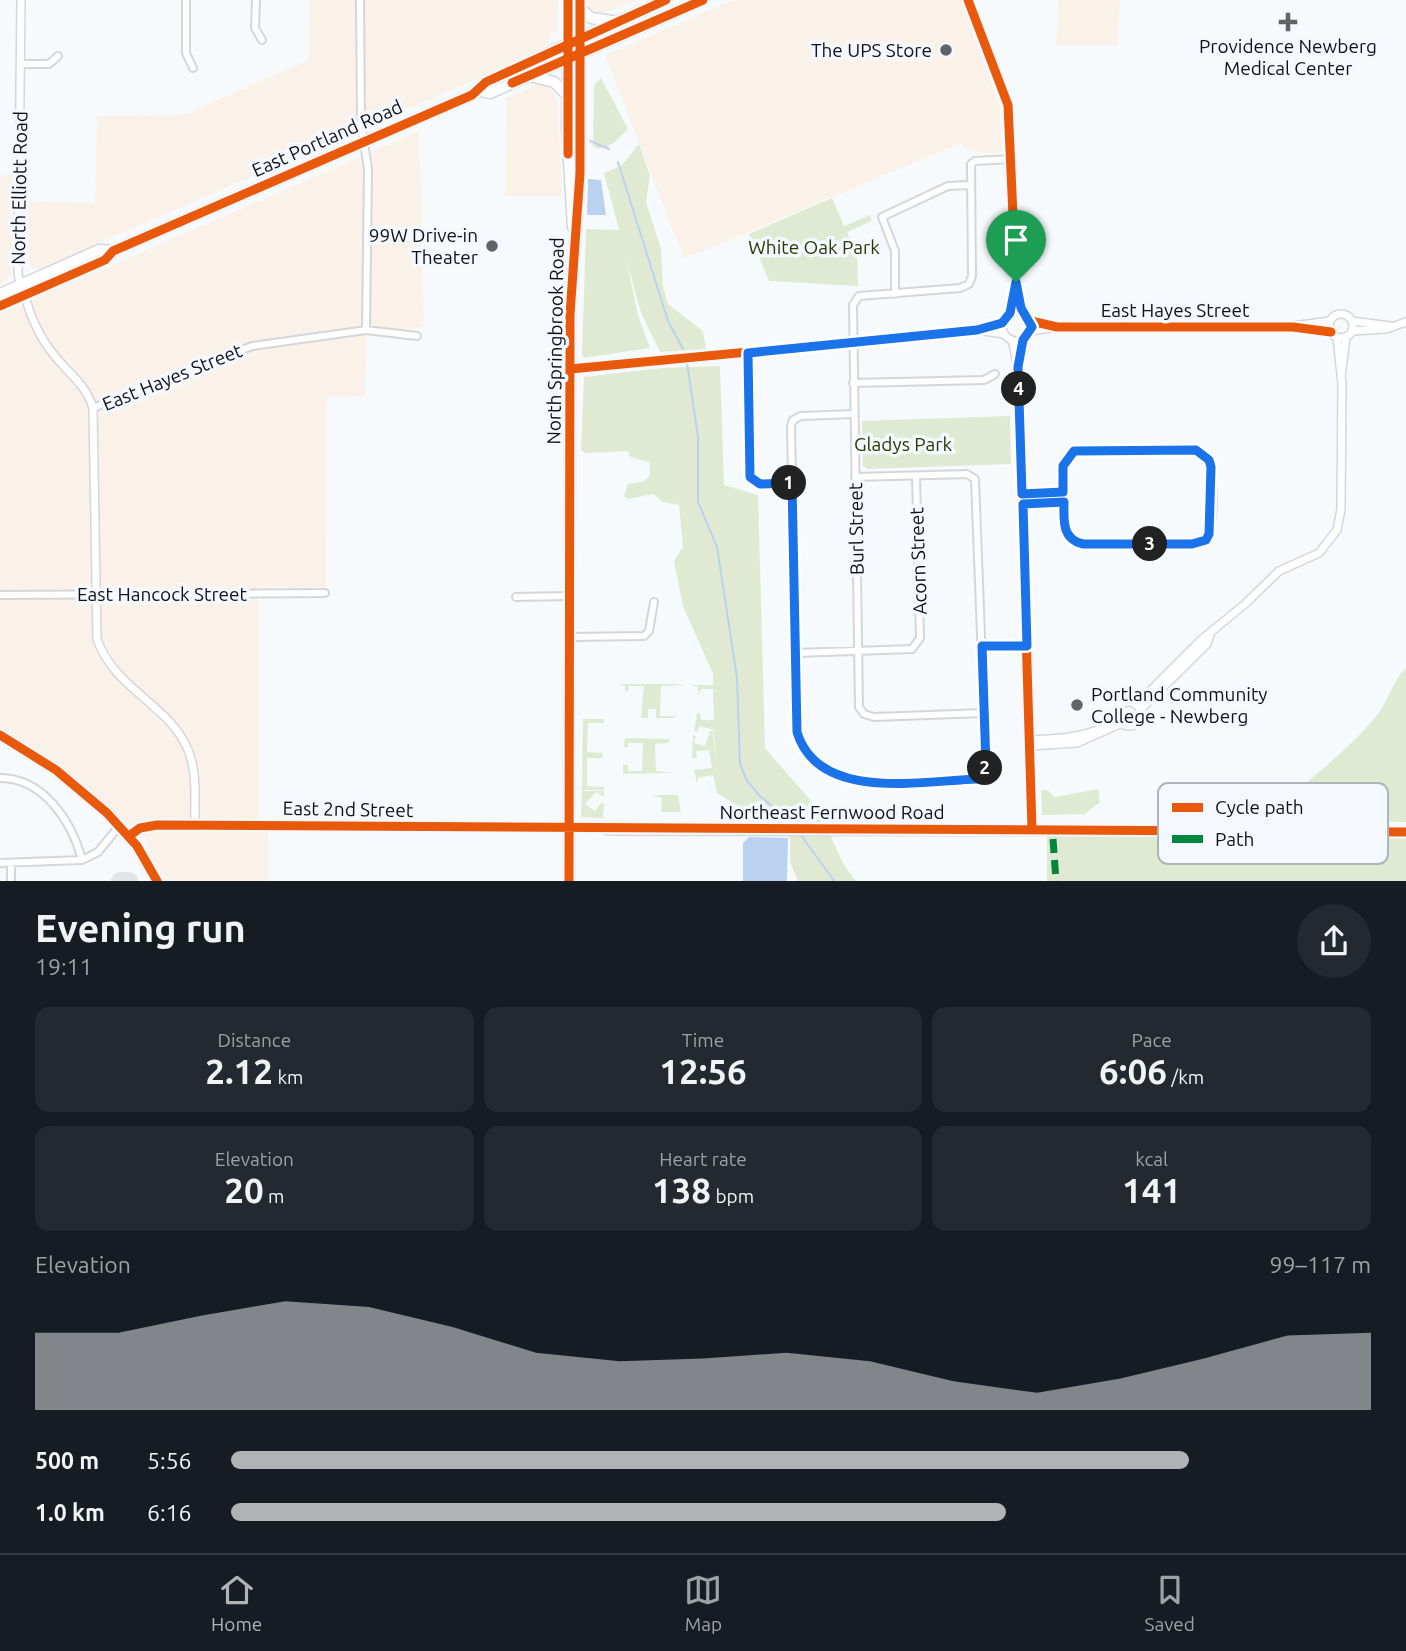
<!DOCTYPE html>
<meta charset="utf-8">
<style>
body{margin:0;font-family:Ubuntu,sans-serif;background:#242831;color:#f1f3f6;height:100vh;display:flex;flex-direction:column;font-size:26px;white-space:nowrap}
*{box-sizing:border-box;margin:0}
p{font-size:23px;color:#9ea1a6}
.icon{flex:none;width:38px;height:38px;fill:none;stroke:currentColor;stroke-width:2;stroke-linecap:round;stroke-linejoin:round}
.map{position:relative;height:881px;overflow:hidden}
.sheet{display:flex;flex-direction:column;background:#171b24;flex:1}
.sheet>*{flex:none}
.pin{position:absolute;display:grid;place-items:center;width:60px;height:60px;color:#fff;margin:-72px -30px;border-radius:50% 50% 50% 0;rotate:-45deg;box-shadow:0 0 7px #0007}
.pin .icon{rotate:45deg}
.km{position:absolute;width:35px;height:35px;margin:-18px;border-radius:50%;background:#222;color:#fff;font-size:19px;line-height:35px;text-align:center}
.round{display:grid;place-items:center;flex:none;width:74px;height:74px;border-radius:37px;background:#242831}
.summary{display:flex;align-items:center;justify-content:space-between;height:119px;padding:0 35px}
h1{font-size:38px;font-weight:600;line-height:52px}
.metrics{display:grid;grid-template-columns:repeat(3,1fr);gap:10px;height:119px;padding:7px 35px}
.metrics div{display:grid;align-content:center;border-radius:14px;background:#242831;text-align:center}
.metrics b{font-size:35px;font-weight:600}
.metrics small{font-size:19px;font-weight:400}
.metrics p{font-size:19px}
.chart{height:196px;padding:14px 35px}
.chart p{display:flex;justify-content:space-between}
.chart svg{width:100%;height:126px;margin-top:7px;fill:#b0b2b5;opacity:.7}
ul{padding:0 35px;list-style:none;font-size:23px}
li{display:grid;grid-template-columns:112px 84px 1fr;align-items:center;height:52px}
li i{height:18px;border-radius:9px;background:#b0b2b5}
.menu{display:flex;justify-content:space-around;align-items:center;height:98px;border-top:2px solid #363941;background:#171b24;font-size:19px;color:#9ea1a6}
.menu a{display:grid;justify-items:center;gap:4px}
.menu .current{color:#b0b2b5}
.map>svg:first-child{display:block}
.commercial{fill:#faf2e9}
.green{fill:#e0ead3}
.water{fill:#bad2f0}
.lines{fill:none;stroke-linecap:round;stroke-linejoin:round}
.stream{stroke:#bad2f0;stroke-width:2}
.taxiway{stroke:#e2e4e6;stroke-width:18}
.minor-casing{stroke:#d4d6d9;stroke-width:10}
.tertiary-casing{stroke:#d4d6d9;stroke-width:10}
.secondary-casing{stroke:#d4d6d9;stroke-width:12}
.primary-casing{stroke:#d4d6d9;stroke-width:13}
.trunk-casing{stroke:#d4d6d9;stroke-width:13}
.minor{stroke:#fefeff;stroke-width:6}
.tertiary{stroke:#fefeff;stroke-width:7}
.secondary{stroke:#fefeff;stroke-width:9}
.primary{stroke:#fefeff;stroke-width:10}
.trunk{stroke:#fefeff;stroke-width:10}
.quiet{stroke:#00873e;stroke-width:7;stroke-dasharray:14 7;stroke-linecap:butt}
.cycleway-casing{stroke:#f5f9ff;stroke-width:13}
.cycleway{stroke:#e8590c;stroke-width:9}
.route-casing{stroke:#fff;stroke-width:14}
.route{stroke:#1a73e8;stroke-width:9}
.poi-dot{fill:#616366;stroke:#f5f9ff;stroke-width:2.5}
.labels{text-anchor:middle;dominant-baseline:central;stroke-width:7;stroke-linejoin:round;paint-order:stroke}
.poi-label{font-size:19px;fill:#101215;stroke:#f5f9ff;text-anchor:end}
.street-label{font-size:19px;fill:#101215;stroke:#f5f9ff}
.park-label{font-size:19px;fill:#2b3900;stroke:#f5f9ff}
.key{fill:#f5f9ff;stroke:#b0b4b9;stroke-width:2}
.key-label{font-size:19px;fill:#101215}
</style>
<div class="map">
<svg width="1406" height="881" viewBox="0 0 1406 881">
<rect width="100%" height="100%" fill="#f7fafd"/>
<!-- commercial -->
<path class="commercial" d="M310 0H558L557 33 551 34 547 45 479 78 39 269 32 268 29 262 28 201 95 203 97 116 183 115 308 60Z
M586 0H638L600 14 590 9Z
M733 0H961L1000 107 1002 150 997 154 977 152 966 149 961 143 684 259 605 55Z
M1058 0H1120L1118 45H1056Z
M539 84 551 88 558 102 562 196H505L506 98Z
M419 131 424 327 367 335 365 396 327 397 326 587H258L259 815 268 834V881H166L150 854 146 839 54 761 0 727V314Z
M0 175H12V197L11 276 0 285Z"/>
<!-- green -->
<path class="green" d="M601 78 628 129C617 139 607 154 593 146L594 85Z
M639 144 650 175 646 202 661 249 663 286 668 304 703 331 706 349 660 352 641 313 626 258 638 315 650 348 584 358 582 355 586 229 619 230 604 173 621 166Z
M832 198 844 226 870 215 872 221 847 232 857 256 858 286 769 281 749 234Z
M720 366 724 485 758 495 765 748 818 809 844 865 856 881H798L790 862V838L717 793 713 775 698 778 697 784 694 770 712 768 709 750 696 751 697 758H692L693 735 696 736 694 743 705 746 710 731H713L716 762 714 730 700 726 697 732 694 731 697 713H700L701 720H714L713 689H701L698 695V687L691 685H713V674L683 606 674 561 683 547 679 505 663 502 653 494 628 499 624 496 628 484 645 481 650 475 649 462 630 457 628 451 585 453 581 450 584 377 663 368Z
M1010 416 1011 464 868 469 863 466 862 421Z
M1406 668V822L1260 821C1299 788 1341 757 1374 719 1388 703 1391 683 1406 668Z
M618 684H678L685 685 661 686 660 716H675L677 710 676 716 673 718H656V709H648V718H641L644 686H629L628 691H625V686Z
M583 719H604V723H588L587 752 603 753V758H587V786L604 787V790H582Z
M625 738 670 739 668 743 655 744 656 771 674 773 623 774V765H628V771H642L643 743H628V747H624Z
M1098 789 1100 802 1085 814 1042 815 1041 790H1047L1055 797Z
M582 791H604V797L596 792 585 804 595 811 601 803 604 804 603 818 581 817Z
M652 795H678L681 812H661L662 798Z
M1148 833H1330L1332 837H1406V881H1047V836H1148Z"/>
<!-- water -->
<path class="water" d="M588 179 601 180 606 215H587Z
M749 837 788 838 787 881H743V843Z"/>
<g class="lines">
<!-- stream -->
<path class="stream" d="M590 141 609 149
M618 162 668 321 683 349
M687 363 698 437V502L717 547 737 678 740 764 747 781 761 797 792 823
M801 835 834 881"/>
<!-- taxiway -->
<path class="taxiway" d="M120 881H129"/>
<!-- minor casing -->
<g class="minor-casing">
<path id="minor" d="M186 0V53L193 68
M256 0 255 28 262 40
M360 0 361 123 368 169 366 330
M21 64H49L58 56
M895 294V251L882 217 948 186 969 185
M748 353 750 477 760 484 792 483
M853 383 984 380 995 374
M93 408 252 346 366 330 417 336
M854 414 801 416 793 420 791 426 797 732C817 802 921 781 977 779L983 775 986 766 975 479 967 474 855 477
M1083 449H1191L1203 453C1215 467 1216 523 1206 540L1192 544H1083L1070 538C1060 523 1060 472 1067 456Z
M1022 494 1063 492
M1022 504 1064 502
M0 595 325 593
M516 597 570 596
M570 637 644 636 649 631 654 602
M982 646H1027
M796 653 912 649 920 638 916 476
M983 713 874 717 864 714 859 707 853 305 859 296 960 288 969 284 972 276 971 164 975 161 1011 159
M0 778C44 778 72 822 82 860
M0 863 82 860 98 852 116 830
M11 881V863"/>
</g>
<!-- tertiary casing -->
<g class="tertiary-casing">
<path id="tertiary" d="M21 0 18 275C26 301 34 330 51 351 66 372 85 382 93 408L97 639C114 689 170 705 188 750 198 774 194 800 195 825
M968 0 1008 105 1016 282 1024 313
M1002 326a15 15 0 1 1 30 0a15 15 0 1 1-30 0Z
M1010 313 1016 282
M1329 326a12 12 0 1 1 24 0a12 12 0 1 1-24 0Z
M1031 321 1057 327H1293L1331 332
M1352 321 1390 326
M1293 326 1330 321
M977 330 1004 334
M1031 331 1057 327
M1352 331 1386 329 1406 322
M1023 339 1018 367 1032 830
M1012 340 1018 367
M570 369 977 330 1002 323
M1341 377 1346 337
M1117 714a12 12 0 1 1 24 0a12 12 0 1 1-24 0Z
M1136 705 1201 640 1245 604 1279 571 1319 553 1337 530 1341 509 1342 384 1337 337
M1140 710 1207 644 1210 635
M1030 740C1062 739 1090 737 1119 720
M1030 746 1077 743 1122 723
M602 828 608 831 1406 832
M129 836 140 828 157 825 605 827"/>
</g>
<!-- secondary casing -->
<g class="secondary-casing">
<path id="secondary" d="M568 0V44
M580 38V0"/>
</g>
<!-- primary casing -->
<g class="primary-casing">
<path id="primary" d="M530 76 554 82 567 95
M480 91 490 93 568 59
M0 294 99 250 113 251
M0 306 105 260 113 251 472 95 486 82 568 44
M0 735 56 770 107 813 137 846 157 881"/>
</g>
<!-- trunk casing -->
<g class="trunk-casing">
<path id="trunk" d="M580 8 591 18 612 21
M575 56 703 0
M573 227 567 127 568 44 666 0
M569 881 570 314 580 173V38"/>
</g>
<!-- minor -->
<use href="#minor" class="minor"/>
<!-- tertiary -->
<use href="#tertiary" class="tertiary"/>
<!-- secondary -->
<use href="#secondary" class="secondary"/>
<!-- primary -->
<use href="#primary" class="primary"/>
<!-- trunk -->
<use href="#trunk" class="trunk"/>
<!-- quiet -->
<path class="quiet" d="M1053 839 1056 881"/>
<!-- cycleway casing -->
<g class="cycleway-casing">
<path id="cycleway" d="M568 0V154
M968 0 1008 105 1016 282 1024 313
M512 83 703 0
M0 306 105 260 113 251 472 95 486 82 666 0
M1031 321 1057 327H1293L1331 332
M1023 339 1018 367 1032 830
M570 369 977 330 1002 323
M0 735 56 770 107 813 137 846 157 881
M129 836 140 828 157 825 1406 832
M569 881 570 314 580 173V0"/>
</g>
<!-- cycleway -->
<use href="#cycleway" class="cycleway"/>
</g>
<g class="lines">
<!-- route casing -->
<g class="route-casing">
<path id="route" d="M1016 282 1021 308 1032 327 1023 340 1018 367 1022 494 1063 492V466L1074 451 1196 450 1209 460 1211 467 1209 534 1206 540 1192 544H1083C1061 539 1064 519 1064 502L1023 504 1027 646H982L986 766 983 775 977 779C921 781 818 802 797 732L792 483 760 484 750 477 748 353 977 330 1002 323 1010 313Z"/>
</g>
<!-- route -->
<use href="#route" class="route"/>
</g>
<!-- markers -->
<g class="poi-dot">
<path d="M1284.5 11.5h7v7h7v7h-7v7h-7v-7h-7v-7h7z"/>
<circle cx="946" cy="50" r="7"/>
<circle cx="492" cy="246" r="7"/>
<circle cx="1077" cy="705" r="7"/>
</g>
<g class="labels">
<!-- poi labels -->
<g class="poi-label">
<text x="1288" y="46" text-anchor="middle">Providence Newberg<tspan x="1288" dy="22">Medical Center</tspan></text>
<text x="932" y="50">The UPS Store</text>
<text x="478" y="235">99W Drive-in<tspan x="478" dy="22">Theater</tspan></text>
<text x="1091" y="694" text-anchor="start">Portland Community<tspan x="1091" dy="22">College - Newberg</tspan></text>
</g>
<!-- street labels -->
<g class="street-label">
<text transform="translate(327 138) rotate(-24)">East Portland Road</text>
<text transform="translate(19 188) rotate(-89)">North Elliott Road</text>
<text x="1175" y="310">East Hayes Street</text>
<text transform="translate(555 341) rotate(-89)">North Springbrook Road</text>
<text transform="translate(172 377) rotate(-22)">East Hayes Street</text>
<text transform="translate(856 529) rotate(-91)">Burl Street</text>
<text transform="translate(918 561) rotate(-92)">Acorn Street</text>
<text x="162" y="594">East Hancock Street</text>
<text transform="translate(348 809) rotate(1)">East 2nd Street</text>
<text x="832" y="812">Northeast Fernwood Road</text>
</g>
<!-- park labels -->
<g class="park-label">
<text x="814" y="247">White Oak Park</text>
<text x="903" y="444">Gladys Park</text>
</g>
</g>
<!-- legend -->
<rect x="1158" y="783" width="230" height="81" rx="10" class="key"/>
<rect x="1172" y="803" width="31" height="9" fill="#e8590c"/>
<rect x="1172" y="835" width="31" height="8" fill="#00873e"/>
<g class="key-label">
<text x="1215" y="814">Cycle path</text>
<text x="1215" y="846">Path</text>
</g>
</svg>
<div class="pin" style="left:1016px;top:282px;background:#1e9e55"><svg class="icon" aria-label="arrive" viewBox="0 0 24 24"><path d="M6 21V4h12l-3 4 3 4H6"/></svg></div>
<b class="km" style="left:789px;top:483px">1</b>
<b class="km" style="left:985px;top:768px">2</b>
<b class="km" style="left:1150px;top:544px">3</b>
<b class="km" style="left:1019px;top:389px">4</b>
</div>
<section class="sheet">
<div class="summary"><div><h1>Evening run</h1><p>19:11</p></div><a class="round"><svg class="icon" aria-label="share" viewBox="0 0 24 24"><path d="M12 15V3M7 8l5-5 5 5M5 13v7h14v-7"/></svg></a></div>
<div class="metrics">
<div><p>Distance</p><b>2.12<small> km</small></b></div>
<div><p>Time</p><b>12:56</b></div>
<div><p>Pace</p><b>6:06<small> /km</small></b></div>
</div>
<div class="metrics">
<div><p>Elevation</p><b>20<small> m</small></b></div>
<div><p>Heart rate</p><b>138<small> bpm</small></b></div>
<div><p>kcal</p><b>141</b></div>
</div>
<div class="chart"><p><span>Elevation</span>99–117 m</p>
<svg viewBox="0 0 160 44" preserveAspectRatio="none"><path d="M0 44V17L10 17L20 11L30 6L40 8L50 15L60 24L70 27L80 26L90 24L100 27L110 34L120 38L130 33L140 26L150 18L160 17V44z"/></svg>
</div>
<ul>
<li><b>500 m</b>5:56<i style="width:84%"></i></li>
<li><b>1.0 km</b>6:16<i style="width:68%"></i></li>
</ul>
</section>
<nav class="menu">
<a class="current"><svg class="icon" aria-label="home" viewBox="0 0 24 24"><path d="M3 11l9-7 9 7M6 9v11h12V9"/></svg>Home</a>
<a><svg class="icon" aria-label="map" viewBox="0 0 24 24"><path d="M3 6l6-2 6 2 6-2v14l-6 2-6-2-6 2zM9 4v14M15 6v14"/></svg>Map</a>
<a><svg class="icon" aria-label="saved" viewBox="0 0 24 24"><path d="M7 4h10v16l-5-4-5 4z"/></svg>Saved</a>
</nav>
